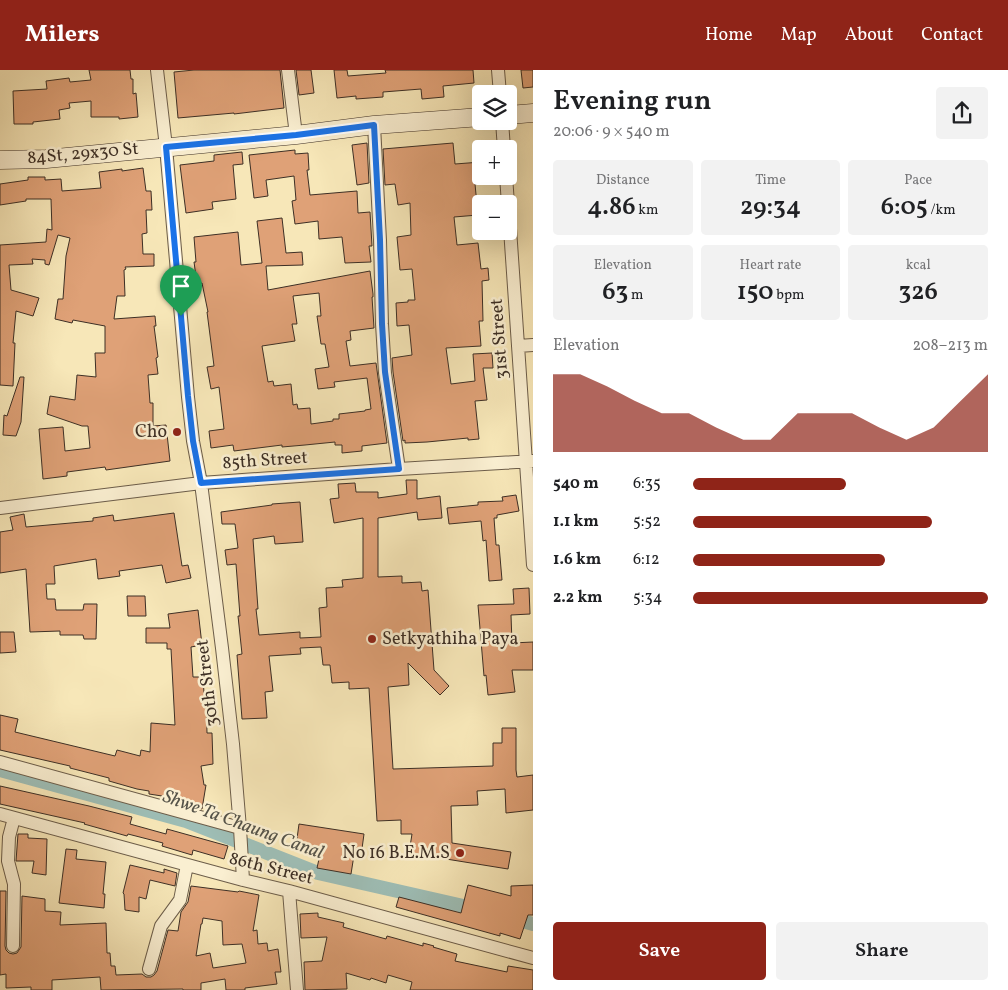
<!DOCTYPE html>
<meta charset="utf-8">
<style>
body{margin:0;font-family:Vollkorn,serif;background:#f2f2f2;color:#202124;height:100vh;display:flex;flex-direction:column;font-size:19px;white-space:nowrap}
*{box-sizing:border-box;margin:0}
p{font-size:16px;color:#757577}
.icon{flex:none;width:28px;height:28px;fill:none;stroke:currentColor;stroke-width:2;stroke-linecap:round;stroke-linejoin:round}
.map{position:relative;flex:1;overflow:hidden}
.drawer{display:flex;flex-direction:column;background:#fff;width:475px}
.drawer>*{flex:none}
.fabs{position:absolute;left:472px;top:15px;display:grid;gap:10px}
.fabs a{display:grid;place-items:center;width:45px;height:45px;border-radius:5px;background:#fff;box-shadow:0 5px 20px #0002;font-size:25px}
.pin{position:absolute;display:grid;place-items:center;width:42px;height:42px;color:#fff;margin:-51px -21px;border-radius:50% 50% 50% 0;rotate:-45deg;box-shadow:0 0 5px #0007}
.pin .icon{rotate:45deg}
.round{display:grid;place-items:center;flex:none;width:52px;height:52px;border-radius:5px;background:#f2f2f2}
.headline{display:flex;align-items:center;justify-content:space-between;height:85px;padding:0 20px}
h1{font-size:28px;font-weight:600;line-height:38px}
.metrics{display:grid;grid-template-columns:repeat(3,1fr);gap:8px;height:85px;padding:5px 20px}
.metrics div{display:grid;align-content:center;border-radius:5px;background:#f2f2f2;text-align:center}
.metrics b{font-size:25px;font-weight:600}
.metrics small{font-size:14px;font-weight:400}
.metrics p{font-size:14px}
.chart{height:140px;padding:10px 20px}
.chart p{display:flex;justify-content:space-between}
.chart svg{width:100%;height:90px;margin-top:5px;fill:#8f2418;opacity:.7}
.primary-button{display:flex;gap:10px;margin-top:auto;padding:10px 20px}
.primary-button a{flex:1;height:58px;border-radius:5px;background:#8f2418;color:#fff;font-size:20px;font-weight:600;line-height:58px;text-align:center}
.primary-button a+a{background:#f2f2f2;color:#202124}
ul{padding:0 20px;list-style:none;font-size:16px}
li{display:grid;grid-template-columns:80px 60px 1fr;align-items:center;height:38px}
li i{height:12px;border-radius:6px;background:#8f2418}
header{display:flex;align-items:center;gap:30px;box-sizing:border-box;height:70px;padding:0 25px;background:#8f2418;color:#fff}
header strong{font-size:24px}
nav{display:flex;gap:28px;margin-inline-start:auto;font-size:18px}
main{display:flex;flex:1;min-height:0}
.map>svg:first-child{display:block}
.lines{fill:none;stroke-linecap:round;stroke-linejoin:round}
.canal{stroke:#9ebeb6;stroke-width:14}
.building{fill:#dfa177;stroke:#3d2f25;fill-rule:evenodd}
.minor-casing{stroke:#6c5d4a;stroke-width:14}
.secondary-casing{stroke:#3d2f25;stroke-width:19}
.minor{stroke:#faefd1;stroke-width:12}
.secondary{stroke:#faefd1;stroke-width:18}
.route-casing{stroke:#fff;stroke-width:10}
.route{stroke:#1a73e8;stroke-width:6}
.poi-dot{fill:#8f2418;stroke:#faefd1;stroke-width:2}
.labels{text-anchor:middle;dominant-baseline:central;stroke-width:5;stroke-linejoin:round;paint-order:stroke}
.street-label{font-size:18px;fill:#3d2f25;stroke:#faefd1}
.poi-label{font-size:18px;fill:#3d2f25;stroke:#faefd1;text-anchor:end}
.water-label{font-size:19px;font-style:italic;fill:#555349;stroke:#faefd1}
</style>
<header>
<strong>Milers</strong>
<nav><a>Home</a><a>Map</a><a>About</a><a>Contact</a></nav>
</header>
<main>
<div class="map">
<svg width="533" height="920" viewBox="0 0 533 920">
<rect width="100%" height="100%" fill="#f7e7b8"/>
<filter id="stains"><feTurbulence type="fractalNoise" baseFrequency=".004" numOctaves="4"/><feColorMatrix values="0 0 0 0 .2 0 0 0 0 .09 0 0 0 0 .02 0 0 0 .5 -.17"/></filter>
<radialGradient id="worn" r=".72"><stop offset=".6" stop-color="#630" stop-opacity="0"/><stop offset="1" stop-color="#630" stop-opacity=".3"/></radialGradient>
<g class="lines">
<!-- canal -->
<path class="canal" d="M0 700 186 751 318 803 481 840
M509 847 533 854"/>
</g>
<!-- building -->
<path class="building" d="M89 0H130L131 9H133V24L136 23 138 47 119 49V47H91V31L69 33 70 38 59 40 60 49 33 52V54H14L13 21 47 19 46 11 69 8 70 12 91 10Z
M194 0H280L284 38 234 44V43L178 48 174 2Z
M296 0H311L314 23 299 25Z
M334 0H347L348 6 386 3 385 0H473L474 13 443 16 444 27 422 29 421 19 383 22V27L356 29V26L337 28Z
M521 0H533V17L523 18Z
M367 73 369 113 357 115 352 75Z
M453 73 455 94 481 92V114H475L478 145 454 147 457 175 478 173 481 199 488 198 489 210 482 211 483 251H479L481 276 446 278 451 314 475 311 473 284 492 283 493 298H483L487 330 475 331 479 369 468 370V368L427 372 405 373V370L403 371 393 302 392 288 412 285 409 255 397 256 396 233 408 232V230H415L412 199 400 200 397 167 411 165 410 133 398 135 395 114 385 115 383 79Z
M295 80V84L308 83 309 100H307L310 125 357 121 358 143 370 142 372 176H369L371 192 345 193 342 167 319 169 318 151 295 154 292 131 296 130 294 106 266 110 268 126 254 128 249 85Z
M242 82 243 94 233 95 236 129 212 132 213 139 186 143 180 95 214 91V85Z
M143 98 146 121H151L152 140H146L147 163 142 164 143 184H154V196L125 197 126 199 124 200 125 226H117L114 249 155 246 156 256H154L158 287 156 288 158 304 148 305 150 333H153V356L166 355 170 391 106 400 105 397 67 402V406L43 409 39 359 63 357 65 381 90 378 88 356H82L47 344 50 326 75 330 77 305 96 307 95 283H105V256L73 250 72 253 55 249 58 229H63L66 186 70 168 58 165 49 195 45 194V190L32 189 33 194 9 195 11 220 39 228 33 246 16 241 13 273H15L13 316 0 315V175L46 172 47 159 52 160 51 129H26V131L0 135V114L28 110V107H45V110L61 109 62 121 101 118 99 102 122 99V101Z
M282 148 286 183 302 182 303 195 266 196 268 220 370 201 373 224V227H372L374 258 350 261 351 270 346 271 350 296 376 293 387 373 362 376V381L342 383V375H335V372L305 375 282 377V375L234 381 233 375 211 378 209 361 224 359 219 317 211 319 207 297 214 296 207 242H208L202 213 197 214 194 192H196L194 167 238 162 241 195 262 193 257 151ZM319 223 321 246H317L321 274H325L329 297 315 299 318 319 335 317 334 312 367 308 371 339 365 340V341L339 344V349H333V351L311 354 310 338 298 339 297 334 293 335 291 314 274 316 273 311 268 312 262 276 295 271 292 254H297L293 226Z
M20 307H24L21 352 16 366 3 365 4 345 7 346Z
M406 410H417V429L440 426 442 448 418 450 417 442 378 448V507L402 506V513L421 512 422 521 428 520 434 600 449 616 440 625 408 593 409 615 388 617 393 699 493 696V673H502V658H516V700L517 707 533 705V740L506 743 505 719 477 721 478 735 451 736 452 773 511 782 508 799 409 783 412 764H401V750L377 751 369 618 349 619V612L332 613 330 595H323L321 577 300 578 301 584 269 586 273 621 265 622 267 648 242 649 237 585 242 584 238 546H240L236 494 227 495 225 480 238 478 235 454H222L221 442 272 435V434L300 432 303 472 275 474 274 466 253 469 258 539H256L259 565 300 562V568L321 567 319 538 327 537 326 518 343 517 342 510 363 508V448L334 453 330 429 339 428 338 414 355 413 356 422H378V428L407 424Z
M516 425 519 441 497 445V448H494L496 475H499L502 510 489 511 486 470 483 471 481 451 449 454 447 438 478 435V432L503 431 502 427Z
M174 443 182 496 188 495 191 508 166 513 162 495 119 501 120 506 98 509 96 489 54 496 55 514H46L47 529H55L56 540H83L84 534H97L96 569H84L83 565H60V561L30 562 26 499 0 503V462L13 460 10 447 24 444 26 457 93 451V448L113 445 114 451Z
M529 518 530 544 511 545 512 573 533 572V600H512L515 622 488 625 486 605 484 606 478 535 514 534 513 519Z
M127 526H145L146 546H128Z
M198 540 202 575 191 577 193 607H203L204 623H206L207 663H212L213 694 201 696 204 715H206L202 739 175 732V728L149 724V721L137 719 109 711V708L70 698V696L0 680V645L18 649 15 662 115 686 117 680 140 686 141 680 150 682 151 653 175 655 171 579H167V573H146V558H170L168 544Z
M0 562H14L16 582 0 583Z
M0 716 89 736 132 747 130 754 166 764 167 759 228 776 224 789 193 780 192 785 162 776 163 773 128 764 127 766 84 754 85 753 0 734Z
M299 754 364 764 361 786 354 785 351 804 317 798 321 780 296 776Z
M18 764H28V768L47 769 46 805 32 803 34 791H16Z
M66 779 77 780 76 789 106 792 103 824H105L104 838 59 833Z
M130 795 164 803V799L177 803 175 816 150 810 146 829 139 827V842L125 840 124 824 123 823Z
M468 815 511 826V816L533 815V845H528L520 869 500 863V866L396 837 399 827 461 843Z
M191 816 238 822 239 821 259 825 253 861 257 860 258 874 267 873 268 881 278 879 281 902H275L277 914 245 918V920H226L225 909 201 913V920H183V919L101 920 100 907 52 910V920H31V917L6 918V904L0 905V821H6L5 876 6 880 9 883 13 884 17 883 21 877 22 826 45 829V841L61 842 60 855 106 853 107 883H110L111 896H115L116 905 142 904 146 907H151L154 905 157 901 168 860 178 861 181 842 188 832ZM203 848 222 851 223 875 242 874 246 893 213 898 210 883 196 886 201 854H202Z
M318 843V847L344 853 343 857 386 869 387 866 423 876V873L434 876 433 877 457 884 455 891 507 902 508 896 533 900V920H410L412 912 388 905 386 913 371 908 370 910 346 903 347 919 305 920 304 892 322 891 327 867 301 868 300 844Z"/>
<g class="lines">
<!-- minor casing -->
<g class="minor-casing">
<path id="minor" d="M157 0 166 77 188 327 193 371 201 413 222 578 233 674 240 758 243 810
M288 0 296 65
M498 0 500 24
M502 51 504 79
M374 55 380 170 382 254 385 303 399 399
M506 106 508 134
M509 144 533 495
M518 276 533 275
M0 438 201 413 399 399 533 391
M0 692 240 758
M0 744 243 810 289 821 533 888
M289 821 297 920
M13 876 14 814 8 791 9 767 14 748
M149 899 161 856 180 830 187 795"/>
</g>
<!-- secondary casing -->
<g class="secondary-casing">
<path id="secondary" d="M509 45 533 43
M0 90 46 89 296 65 374 55 481 47"/>
</g>
<!-- minor -->
<use href="#minor" class="minor"/>
<!-- secondary -->
<use href="#secondary" class="secondary"/>
</g>
<g class="lines">
<!-- route casing -->
<g class="route-casing">
<path id="route" d="M374 55 380 170 382 254 385 302 399 399 201 413 193 371 188 326 166 77 296 65Z"/>
</g>
<!-- route -->
<use href="#route" class="route"/>
</g>
<!-- markers -->
<g class="poi-dot">
<circle cx="177" cy="362" r="5"/>
<circle cx="372" cy="569" r="5"/>
<circle cx="460" cy="783" r="5"/>
</g>
<g class="labels">
<!-- street labels -->
<g class="street-label">
<text transform="translate(83 84) rotate(-5)">84St, 29x30 St</text>
<text transform="translate(500 269) rotate(-94)">31st Street</text>
<text transform="translate(265 391) rotate(-4)">85th Street</text>
<text transform="translate(208 613) rotate(-97)">30th Street</text>
<text transform="translate(271 799) rotate(14)">86th Street</text>
</g>
<!-- poi labels -->
<g class="poi-label">
<text x="167" y="362">Cho</text>
<text x="382" y="569" text-anchor="start">Setkyathiha Paya</text>
<text x="450" y="783">No 16 B.E.M.S</text>
</g>
<!-- water labels -->
<g class="water-label">
<text transform="translate(243 755) rotate(20)">Shwe Ta Chaung Canal</text>
</g>
</g>
<rect width="100%" height="100%" filter="url(#stains)"/>
<rect width="100%" height="100%" fill="url(#worn)"/>
</svg>
<div class="fabs">
<a><svg class="icon" aria-label="layers" viewBox="0 0 24 24"><path d="M12 4l9 5-9 5-9-5zM3 14l9 5 9-5"/></svg></a>
<a>+</a>
<a>−</a>
</div>
<div class="pin" style="left:181px;top:246px;background:#1e9e55"><svg class="icon" aria-label="arrive" viewBox="0 0 24 24"><path d="M6 21V4h12l-3 4 3 4H6"/></svg></div>
</div>
<section class="drawer">
<div class="headline"><div><h1>Evening run</h1><p>20:06 · 9 × 540 m</p></div><a class="round"><svg class="icon" aria-label="share" viewBox="0 0 24 24"><path d="M12 15V3M7 8l5-5 5 5M5 13v7h14v-7"/></svg></a></div>
<div class="metrics">
<div><p>Distance</p><b>4.86<small> km</small></b></div>
<div><p>Time</p><b>29:34</b></div>
<div><p>Pace</p><b>6:05<small> /km</small></b></div>
</div>
<div class="metrics">
<div><p>Elevation</p><b>63<small> m</small></b></div>
<div><p>Heart rate</p><b>150<small> bpm</small></b></div>
<div><p>kcal</p><b>326</b></div>
</div>
<div class="chart"><p><span>Elevation</span>208–213 m</p>
<svg viewBox="0 0 160 44" preserveAspectRatio="none"><path d="M0 44V6L10 6L20 12L30 19L40 25L50 25L60 32L70 38L80 38L90 25L100 25L110 25L120 32L130 38L140 32L150 19L160 6V44z"/></svg>
</div>
<ul>
<li><b>540 m</b>6:35<i style="width:52%"></i></li>
<li><b>1.1 km</b>5:52<i style="width:81%"></i></li>
<li><b>1.6 km</b>6:12<i style="width:65%"></i></li>
<li><b>2.2 km</b>5:34<i style="width:100%"></i></li>
</ul>
<div class="primary-button"><a>Save</a><a>Share</a></div>
</section>
</main>
